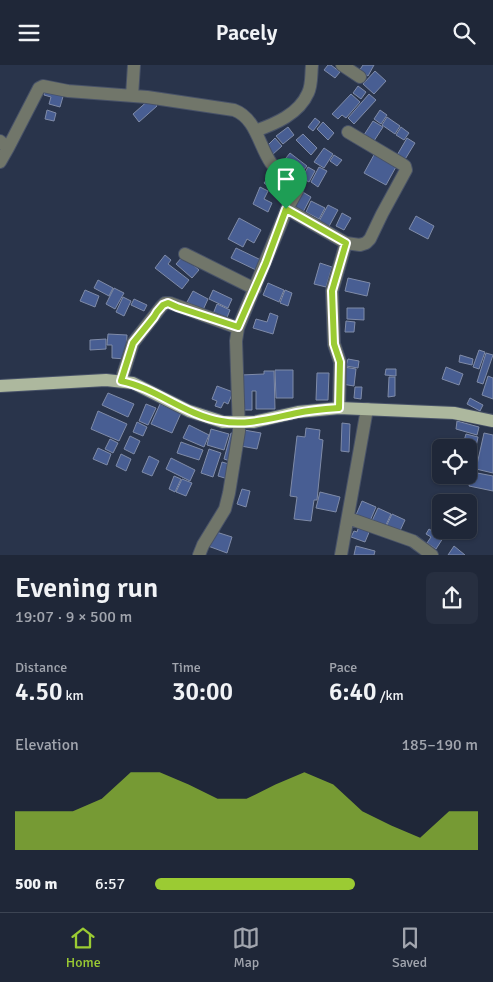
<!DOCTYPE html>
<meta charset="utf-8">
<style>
body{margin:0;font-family:Signika,sans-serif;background:#272f40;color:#f1f3f6;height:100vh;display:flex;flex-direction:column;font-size:19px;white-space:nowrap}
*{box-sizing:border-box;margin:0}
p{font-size:16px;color:#a1a5ae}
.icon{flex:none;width:28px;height:28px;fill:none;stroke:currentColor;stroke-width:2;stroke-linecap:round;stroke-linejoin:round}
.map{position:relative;height:490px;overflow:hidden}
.panel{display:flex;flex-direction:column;background:#1f2738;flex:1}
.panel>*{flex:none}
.fabs{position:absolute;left:432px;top:374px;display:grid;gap:10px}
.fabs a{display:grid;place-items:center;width:45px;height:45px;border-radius:8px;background:#1f2738;box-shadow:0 1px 4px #0004,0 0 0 1px #3c4453;font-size:25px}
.pin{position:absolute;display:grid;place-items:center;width:42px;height:42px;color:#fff;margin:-51px -21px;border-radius:50% 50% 50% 0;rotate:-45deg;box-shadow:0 0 5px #0007}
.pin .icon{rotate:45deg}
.round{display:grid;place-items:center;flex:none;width:52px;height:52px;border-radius:8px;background:#272f40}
.summary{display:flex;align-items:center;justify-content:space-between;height:85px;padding:0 15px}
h1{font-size:28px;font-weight:600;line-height:38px}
.figures{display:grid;grid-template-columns:repeat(3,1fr);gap:8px;height:85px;padding:5px 15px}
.figures div{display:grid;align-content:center}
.figures b{font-size:25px;font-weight:600}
.figures small{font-size:14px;font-weight:400}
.figures p{font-size:14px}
.chart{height:140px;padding:10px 15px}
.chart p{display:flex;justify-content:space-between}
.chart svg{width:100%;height:90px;margin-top:5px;fill:#9bcb33;opacity:.7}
ul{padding:0 15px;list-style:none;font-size:16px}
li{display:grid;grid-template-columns:80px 60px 1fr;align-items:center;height:38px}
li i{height:12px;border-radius:6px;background:#9bcb33}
header{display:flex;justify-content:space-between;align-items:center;height:65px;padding:0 15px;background:#1f2738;font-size:22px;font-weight:600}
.tab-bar{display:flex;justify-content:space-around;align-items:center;height:70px;border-top:1px solid #3c4453;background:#1f2738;font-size:14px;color:#a1a5ae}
.tab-bar a{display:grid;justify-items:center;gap:2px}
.tab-bar .active{color:#9bcb33}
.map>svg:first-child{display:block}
.building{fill:#485e93;stroke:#7f8ba8}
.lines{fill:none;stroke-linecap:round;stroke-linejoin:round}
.minor-casing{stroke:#485268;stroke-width:14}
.major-casing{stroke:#485268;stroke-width:14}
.minor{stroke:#71766a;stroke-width:12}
.major{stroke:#adb89e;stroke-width:12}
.route-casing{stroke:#fff;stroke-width:10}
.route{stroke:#9bcb33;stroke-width:6}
</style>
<header><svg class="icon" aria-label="menu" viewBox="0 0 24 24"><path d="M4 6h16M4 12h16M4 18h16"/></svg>Pacely<svg class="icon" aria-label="search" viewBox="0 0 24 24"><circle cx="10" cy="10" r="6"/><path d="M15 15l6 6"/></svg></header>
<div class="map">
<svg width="493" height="490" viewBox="0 0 493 490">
<rect width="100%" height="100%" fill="#29344b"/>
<!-- building -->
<path class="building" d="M328 0H331L340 7 335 13 324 5Z
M363 0H374L368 11 359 6Z
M375 6 386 16 374 29 363 19Z
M358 21 366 27 361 34 353 28Z
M46 22 64 28 60 42 49 39 51 32 44 30Z
M351 29 360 37 346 53 342 50 338 54 332 49Z
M369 29 376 35 354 59 348 53Z
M150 34 157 41 139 57 133 49Z
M47 45 56 48 54 56 45 54Z
M380 45 387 50 381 59 374 54Z
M387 52 400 61 395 69 382 60Z
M315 53 320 57 313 66 308 62Z
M373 56 383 62 372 79 362 73Z
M323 57 334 68 328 75 317 64Z
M288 62 294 70 283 79 276 71Z
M401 62 409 68 404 75 396 70Z
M303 69 317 83 311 90 296 75Z
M275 73 282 81 272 90 265 83Z
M407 73 415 78 404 96 396 92Z
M324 83 333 89 324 103 314 97Z
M290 88 307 101 298 112 282 98Z
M375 88 397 100 386 120 364 108Z
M334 90 342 95 337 101 330 96Z
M308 102 315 106 309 117 302 113Z
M319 102 327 106 318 122 311 117Z
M272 108 287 120 279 129 264 118Z
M260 122 268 126 264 134 272 138 268 147 253 139Z
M301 126 311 132 302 149 291 143Z
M311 136 325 143 319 154 306 147Z
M328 140 338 145 327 165 317 160Z
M342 148 351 153 344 165 336 161Z
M416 151 434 161 428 174 409 164Z
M239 153 261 165 254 178 247 174 243 182 228 174Z
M236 183 261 195 256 205 231 193Z
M165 190 171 195 168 199 189 215 182 224 155 203Z
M183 191 199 205 192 213 176 199Z
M320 198 332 202 326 222 314 219Z
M348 213 370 218 367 231 345 226Z
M98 215 113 223 109 231 94 223Z
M268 218 284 225 279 237 263 230Z
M114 223 124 228 115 244 106 239Z
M85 225 99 231 95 242 80 236Z
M213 225 232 234 228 243 209 234Z
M285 225 292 228 288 241 280 238Z
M193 226 208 234 203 245 187 237Z
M123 232 131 236 124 251 116 247Z
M134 234 147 240 144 246 131 240Z
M217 239 230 245 226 255 213 249Z
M347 243H364V255L347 254Z
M270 248 278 251 273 269 253 263 256 254 267 257Z
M346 256 355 257 354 267H345Z
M108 269 127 270 126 294 112 293V280H107Z
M106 274V284L90 285V275Z
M479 285 485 287 479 304 473 302Z
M486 288 493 290 483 319 477 317Z
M460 290 473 294 472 300 459 297Z
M348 294 359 296 358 303 346 301Z
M344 302 356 304 354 321 342 319Z
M446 302 463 309 459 320 442 314Z
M386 304H396V311L385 310Z
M275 305H293V333H276Z
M264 306H274L275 344H256V326H252V345H242L241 310 264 309Z
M317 308H329L328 335H316Z
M488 311 493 313V334L482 330Z
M389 312H395V331L388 332Z
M217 321 233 327 228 339 224 337 221 343 215 341 217 336 212 334Z
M355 322H362L361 334 354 333Z
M108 328 134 339 128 352 102 340Z
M470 333 483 340 480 346 467 339Z
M146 339 156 343 148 360 139 356Z
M160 339 181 348 172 368 151 359Z
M98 346 127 359 119 376 91 364Z
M457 356 479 362 477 370 456 364Z
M137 357 147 362 143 371 133 367Z
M342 358 350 359 349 387 341 386Z
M189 360 209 370 204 382 183 373Z
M306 363 320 365 319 374 323 375 317 435H314L311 456 294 454 297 432 290 431 297 371 305 372Z
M211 364 229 369 224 385 207 380Z
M244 365 261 368 257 384 241 381Z
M231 368 238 370 230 396 224 394Z
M484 368 493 370V408L476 404Z
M466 369 478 372 476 382 463 379Z
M130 371 140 376 134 389 124 384Z
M110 374 118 378 113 388 105 384Z
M181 377 203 385 199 395 177 388Z
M469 382 477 384 474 398 469 397Z
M98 383 111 389 107 400 93 394Z
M209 384 221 388 213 412 201 408Z
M121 389 131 394 126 406 116 401Z
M149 391 159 396 152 411 142 407Z
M171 393 195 405 190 416 166 404Z
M222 397 232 400 228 414 218 411Z
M472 407 493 411V426L469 421Z
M174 411 181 414 175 427 169 424Z
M182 414 192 418 186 431 176 427Z
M242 424 250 426 246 442 237 439Z
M320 427 340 432 336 447 316 443Z
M362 436 376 442 370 456 356 450Z
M378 443 391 449 385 462 372 456Z
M392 449 405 455 399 468 386 462Z
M359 461 370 465 365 477 351 472 354 466 357 467Z
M429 464 443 473 436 484 427 478 431 472 426 469Z
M213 466 232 472 227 488 208 481Z
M356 481 375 486 374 490H354Z
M454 481 465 490H448Z"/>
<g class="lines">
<!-- minor casing -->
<g class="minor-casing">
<path id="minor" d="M342 0 360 12
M132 31 134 0
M255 66C275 59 299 49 308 28 312 20 311 9 312 0
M0 76 8 83 0 97
M8 83 39 23 43 21 68 26 147 32 234 45C256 53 259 81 271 98 278 108 292 111 298 121L297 126 287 144 238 263 236 276 239 366 229 428 225 444 203 480 199 490
M287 144 346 178 360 180 366 178 370 174 382 149 406 105 405 101 402 99 348 67
M185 189 255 224
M121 316 133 278 161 242 165 238H170L238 263
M339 343 340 297 334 279 332 226 346 178
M348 453 413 476 432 490
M341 490 367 344"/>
</g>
<!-- major casing -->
<g class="major-casing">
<path id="major" d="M0 321 106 315 133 318 189 346 223 357H254L298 347 339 343 454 348 493 356"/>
</g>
<!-- minor -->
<use href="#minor" class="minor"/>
<!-- major -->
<use href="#major" class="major"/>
</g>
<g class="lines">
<!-- route casing -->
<g class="route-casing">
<path id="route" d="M286 144 346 178 332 226 334 279 340 297 339 343C325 344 311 345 297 348 272 353 246 361 221 356 185 350 156 323 121 316L133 278 154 252 157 247 163 240 168 238 177 242 238 262 266 198Z"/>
</g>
<!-- route -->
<use href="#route" class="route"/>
</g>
</svg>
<div class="fabs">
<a><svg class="icon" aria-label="locate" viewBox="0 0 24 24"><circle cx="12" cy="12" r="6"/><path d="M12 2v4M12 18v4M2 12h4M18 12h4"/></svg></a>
<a><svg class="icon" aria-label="layers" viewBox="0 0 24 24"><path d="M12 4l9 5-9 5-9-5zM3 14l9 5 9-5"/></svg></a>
</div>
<div class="pin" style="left:286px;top:144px;background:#1e9e55"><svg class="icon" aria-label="arrive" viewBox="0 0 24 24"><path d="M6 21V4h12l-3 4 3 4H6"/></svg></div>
</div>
<section class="panel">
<div class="summary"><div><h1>Evening run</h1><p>19:07 · 9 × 500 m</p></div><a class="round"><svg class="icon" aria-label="share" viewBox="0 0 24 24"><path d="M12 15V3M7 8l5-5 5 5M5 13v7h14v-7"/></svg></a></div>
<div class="figures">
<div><p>Distance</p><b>4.50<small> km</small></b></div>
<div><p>Time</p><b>30:00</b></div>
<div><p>Pace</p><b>6:40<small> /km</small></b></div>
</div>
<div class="chart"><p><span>Elevation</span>185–190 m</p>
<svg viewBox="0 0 160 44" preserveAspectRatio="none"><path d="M0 44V25L10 25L20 25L30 19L40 6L50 6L60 12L70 19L80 19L90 12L100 6L110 12L120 25L130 32L140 38L150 25L160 25V44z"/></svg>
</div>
<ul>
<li><b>500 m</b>6:57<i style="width:62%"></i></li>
</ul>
</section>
<nav class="tab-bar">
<a class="active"><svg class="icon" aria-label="home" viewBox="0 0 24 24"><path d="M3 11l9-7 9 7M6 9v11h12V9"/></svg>Home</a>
<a><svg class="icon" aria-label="map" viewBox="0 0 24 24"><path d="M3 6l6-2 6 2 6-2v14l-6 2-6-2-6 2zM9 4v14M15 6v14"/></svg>Map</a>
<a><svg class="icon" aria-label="saved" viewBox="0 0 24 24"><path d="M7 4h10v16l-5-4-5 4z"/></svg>Saved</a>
</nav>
